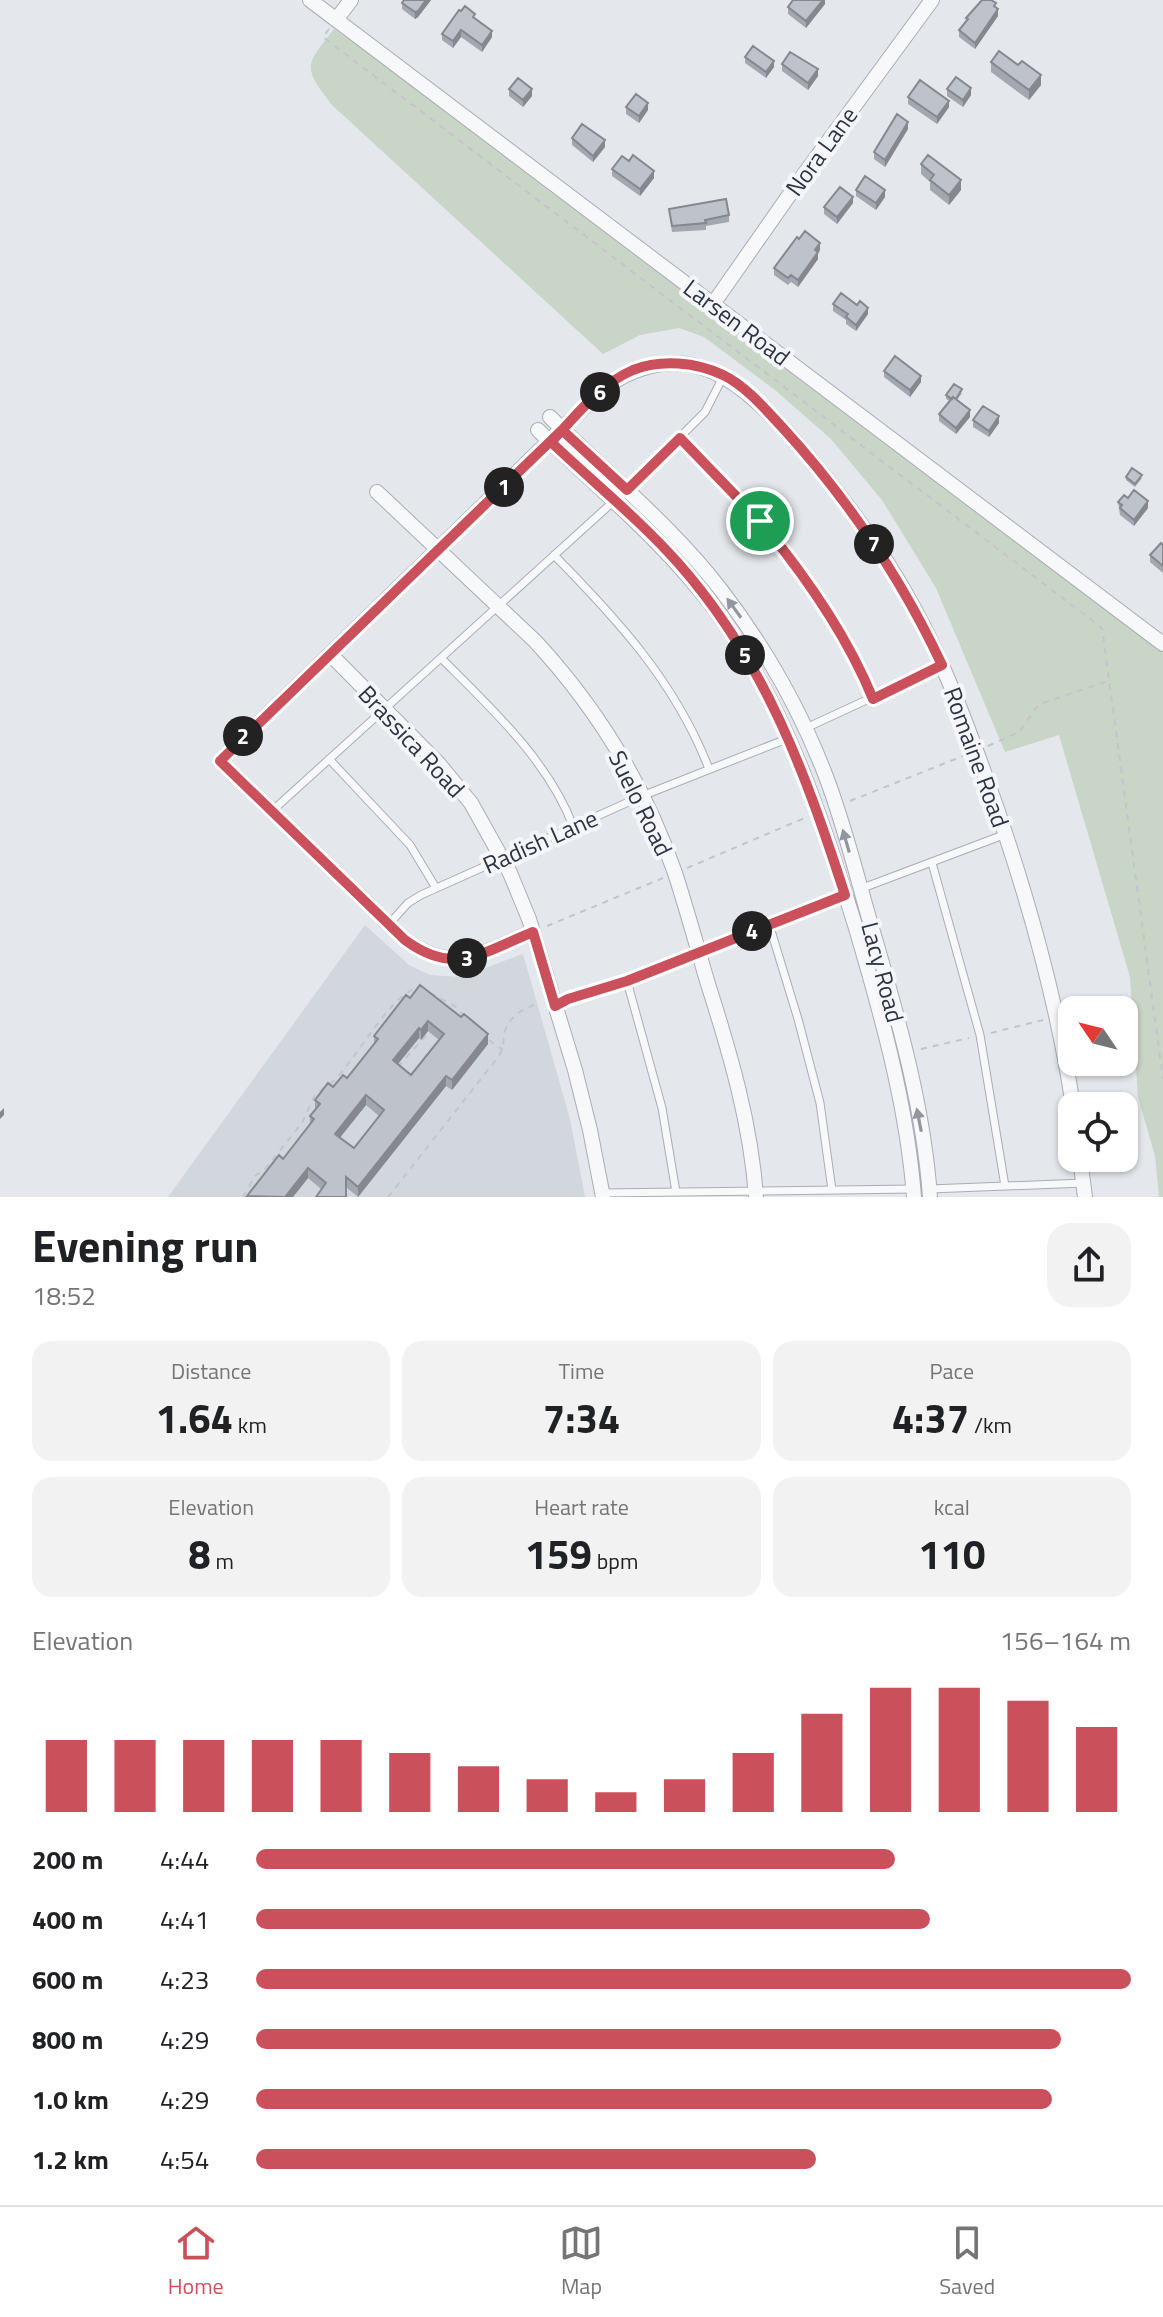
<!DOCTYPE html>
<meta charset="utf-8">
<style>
body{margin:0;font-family:"Titillium Web",sans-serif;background:#f2f2f2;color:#202124;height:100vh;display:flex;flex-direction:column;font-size:30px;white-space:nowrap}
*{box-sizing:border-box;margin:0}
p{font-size:26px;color:#757577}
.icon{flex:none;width:44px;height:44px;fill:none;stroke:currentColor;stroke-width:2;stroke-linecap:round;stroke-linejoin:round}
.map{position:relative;height:1197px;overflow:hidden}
.sheet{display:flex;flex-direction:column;background:#fff;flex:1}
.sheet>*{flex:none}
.needle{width:52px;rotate:305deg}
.controls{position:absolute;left:1058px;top:996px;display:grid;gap:16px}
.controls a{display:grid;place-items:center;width:80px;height:80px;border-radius:16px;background:#fff;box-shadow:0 2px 6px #0004;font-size:40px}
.pin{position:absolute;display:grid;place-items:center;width:68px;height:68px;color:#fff;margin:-34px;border:4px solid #fff;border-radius:50%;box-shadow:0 2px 8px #0007}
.km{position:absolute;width:40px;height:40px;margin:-20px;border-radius:50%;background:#222;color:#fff;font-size:22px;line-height:40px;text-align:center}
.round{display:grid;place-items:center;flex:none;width:84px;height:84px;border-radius:24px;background:#f2f2f2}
.summary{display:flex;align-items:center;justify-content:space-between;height:136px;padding:0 32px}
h1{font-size:44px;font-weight:700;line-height:60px}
.stats{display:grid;grid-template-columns:repeat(3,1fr);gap:12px;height:136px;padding:8px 32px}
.stats div{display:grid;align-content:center;border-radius:20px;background:#f2f2f2;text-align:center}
.stats b{font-size:40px;font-weight:700}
.stats small{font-size:22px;font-weight:400}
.stats p{font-size:22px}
.chart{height:224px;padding:16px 32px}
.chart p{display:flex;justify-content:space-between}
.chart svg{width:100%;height:144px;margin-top:8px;stroke:#ca505b;stroke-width:6}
ul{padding:0 32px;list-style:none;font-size:26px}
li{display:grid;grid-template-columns:128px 96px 1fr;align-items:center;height:60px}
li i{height:20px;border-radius:10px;background:#ca505b}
.menu{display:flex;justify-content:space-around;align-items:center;height:112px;border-top:2px solid #e0e0e0;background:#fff;font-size:22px;color:#757577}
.menu a{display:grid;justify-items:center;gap:4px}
.menu .selected{color:#ca505b}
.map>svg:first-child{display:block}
.built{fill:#d2d6dd}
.green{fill:#c9d5c6}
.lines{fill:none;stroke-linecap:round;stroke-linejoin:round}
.lane-casing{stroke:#a9adb5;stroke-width:9}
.street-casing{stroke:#a9adb5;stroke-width:16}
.path{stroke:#c2c5ca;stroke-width:2;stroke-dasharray:6 6;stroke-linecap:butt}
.lane{stroke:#f7f8fa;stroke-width:7}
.street{stroke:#f7f8fa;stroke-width:14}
.wall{fill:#a3a7af;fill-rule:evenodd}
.shaded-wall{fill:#85888e}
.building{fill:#bec2cb;stroke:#85888e;stroke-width:2;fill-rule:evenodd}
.oneway{fill:#92969e}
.route-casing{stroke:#fff;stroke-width:16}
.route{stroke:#ca505b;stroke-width:10}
.labels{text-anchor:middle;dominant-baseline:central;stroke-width:8;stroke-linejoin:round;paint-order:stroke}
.street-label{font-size:24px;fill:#2c3343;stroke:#f4f6f9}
</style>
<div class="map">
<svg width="1163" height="1197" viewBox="0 0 1163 1197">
<rect width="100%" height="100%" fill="#e4e7eb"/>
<!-- built -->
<path class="built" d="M365 925 409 965 430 975 461 977 523 954 570 1119 585 1197H168Z"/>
<!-- green -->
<path class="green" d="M334 29 403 78 1163 652V1197H1159L1155 1156 1138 1097 1130 977 1059 735 1005 752 936 588 882 500 831 439 775 390 704 337 679 328 640 335 603 354 332 105C302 66 305 66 334 29Z"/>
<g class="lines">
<!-- lane casing -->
<g class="lane-casing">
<path id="lane" d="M680 438C759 512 831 598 873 699
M627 490 705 412 723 377
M554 555C618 620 676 683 709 769
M441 658C490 707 548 760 573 826
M806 728 942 665
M329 759 410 845 436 888
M272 811 614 501
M932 863 980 1035 1005 1186
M860 889 1006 834
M390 923 408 903 421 895 642 796 789 738
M769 924 798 1019 820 1103 832 1190
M627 981 662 1108 676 1192
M556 1005 627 981 845 895
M930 1189 1084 1183
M602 1193 914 1189"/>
</g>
<!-- street casing -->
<g class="street-casing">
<path id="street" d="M310 0 1163 644
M336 20 351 0
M713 304 797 184 932 0
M550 417C607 474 671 525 721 590 764 646 799 707 825 774 846 828 859 886 876 942 900 1025 924 1111 930 1197
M538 430C599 489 665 542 716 611 785 705 821 815 855 925 881 1013 907 1105 914 1197
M377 492 535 641C597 708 645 787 675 873 687 910 697 947 708 984 730 1053 751 1124 756 1197
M330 654 439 764 471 803 510 873 529 919 575 1070 590 1130 603 1197
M533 932C482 952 455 976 405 940L220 761 605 387C690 331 744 383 800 447 843 497 884 552 915 610 943 662 964 717 984 772 1023 880 1056 993 1073 1106
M1080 1158 1085 1197"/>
</g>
<!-- path -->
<path class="path" d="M329 29 323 37 1102 628 1163 1079
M988 746 1019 732 1036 708 1043 703 1108 681
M850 801 963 756
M687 868 807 817
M547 926 663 878
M430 993 456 1007 464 1016
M991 1033 1043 1020
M489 1040 503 1050
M921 1049 969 1038
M398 1067 429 1032
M330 1084C355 1064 393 986 422 988
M243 1197 255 1176 266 1168 302 1123 315 1095 325 1087
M388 1197 499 1056C504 1048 503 1040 505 1031 510 1015 525 1008 539 1003"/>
<!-- lane -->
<use href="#lane" class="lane"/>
<!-- street -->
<use href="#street" class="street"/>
</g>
<!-- wall -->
<path class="wall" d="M404 0H431L418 17 415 19 402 9V3Z
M825 0V4L806 28 788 14V7Z
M996 8 998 16 975 49 959 37V30L966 22V18Z
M475 18 492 37 482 52 461 37 453 48 442 40V34Z
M745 57 774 67 766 78 745 63Z
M991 62 1018 65 1041 85 1029 100 991 72Z
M782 64 818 76 808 90 782 71Z
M509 89 532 96 523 107 509 96Z
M947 89 971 95 963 107 947 96Z
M908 97 949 107 937 124 908 104Z
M626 107 648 110 639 123 626 114Z
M908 129 885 167 874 159V152Z
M572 138 605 147 593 162 572 145Z
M921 164 961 190 949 205 930 190V182L921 174Z
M612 169 654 178 640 196 612 176Z
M856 190 885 197 876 210 856 196Z
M853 203 837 224 824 214V207Z
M669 209 729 215V222L706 226V230L672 232Z
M820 250 818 253V259L798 287 791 282 788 285 774 275V268Z
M833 304 868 314 856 331 846 324V320L833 311Z
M884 371 921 382 910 397 884 377Z
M962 393 957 400 970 417 956 434 939 421V414L950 401 946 399V395Z
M973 420 999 423 989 437 973 427Z
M1126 477 1142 478 1135 487 1126 480Z
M1128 498 1148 508 1134 526 1120 515 1118 502Z
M1163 545V573L1150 562V555Z
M410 998 488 1044 452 1090 446 1086 358 1197 346 1187 321 1189 308 1178 293 1197H247L283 1159 310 1125V1116L315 1110V1100L347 1078 374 1044V1036ZM428 1031 439 1040 411 1075 398 1064 419 1038 421 1040ZM366 1105 379 1116 354 1148 340 1137Z"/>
<!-- shaded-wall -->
<path class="shaded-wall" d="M426 0H431L418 17 415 19V12Z
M823 0H825V4L806 28V21Z
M998 9V16L975 49V43Z
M461 30V37L453 48V41Z
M492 31V37L482 52V45Z
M774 61V67L766 78V72Z
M818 69V76L808 90V83Z
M1041 75V85L1029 100V90Z
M971 88V95L963 107V100Z
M532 89V96L523 107V100Z
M949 101V107L937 124V117Z
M648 103V110L639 123V116Z
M908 122V129L885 167V160Z
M605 140V147L593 162V156Z
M654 171V178L640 196V189Z
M961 180V190L949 205V195Z
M885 190V197L876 210V203Z
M853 197V203L837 224V217Z
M820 243V250L818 253V259L798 287V280Z
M868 308V314L856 331V325Z
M921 376V382L910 397V390Z
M970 410V417L956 434V428Z
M999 416V423L989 437V431Z
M1148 501V508L1134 526V520Z
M428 1021V1031L421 1040V1030Z
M419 1028V1038L393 1070V1060Z
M488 1034V1044L452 1090V1080Z
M446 1076V1086L358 1197V1187Z
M366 1095V1105L335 1144V1134Z
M4 1108V1115L0 1119V1112Z
M308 1168V1178L293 1197H285Z"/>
<!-- building -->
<path class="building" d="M404 0H426L418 11 415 12 402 3Z
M793 0H823L806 21 788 7Z
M982 0H991L996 3 994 6 998 9 975 43 959 30 968 19 966 18Z
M465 6 475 14 473 17 492 31 482 45 461 30 453 41 442 34 459 10 461 11Z
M753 46 774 61 766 72 745 57Z
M999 51 1018 65 1022 61 1041 75 1029 90 991 62Z
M790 52 818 69 808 83 782 64Z
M956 77 971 88 963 100 947 89Z
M518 78 532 89 523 100 509 89Z
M920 80 949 101 937 117 908 97Z
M636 94 648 103 639 116 626 107Z
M897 114 908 122 885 160 874 152Z
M582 124 605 140 593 156 572 138Z
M633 155 654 171 640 189 612 169 622 156 629 161Z
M928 155 961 180 949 195 930 180 934 175 921 164Z
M865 176 885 190 876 203 856 190Z
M840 187 853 197 837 217 824 207Z
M726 199 729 215 705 220 706 223 672 226 669 209Z
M805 231 820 243 815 250 818 252 798 280 791 275 788 278 774 268 797 237 799 239Z
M841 293 857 305 860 301 868 308 856 325 846 317 848 314 833 304Z
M895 356 921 376 910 390 884 371Z
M954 384 962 389 956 399 953 397 952 399 946 395Z
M953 397 970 410 956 428 939 414Z
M983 406 999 416 989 431 973 420Z
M1132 468 1142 475 1135 484 1126 477Z
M1134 490 1148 501 1134 520 1120 508 1122 505 1118 502 1124 495 1128 498Z
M1161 543 1163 545V566L1150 555Z
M420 985 461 1017 464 1014 488 1034 452 1080 446 1076 358 1187 346 1177V1197H316L326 1183 308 1168 285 1197 247 1196 279 1155 283 1159 314 1119 310 1116 320 1104 315 1100 328 1083 333 1087 343 1075 347 1078 378 1039 374 1036 406 995 410 998ZM428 1021 444 1034 411 1075 393 1060 419 1028 421 1030ZM366 1095 384 1110 354 1148 335 1134Z"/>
<!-- one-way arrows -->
<defs><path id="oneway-solid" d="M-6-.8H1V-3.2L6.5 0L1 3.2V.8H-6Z" transform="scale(2)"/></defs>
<g class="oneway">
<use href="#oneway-solid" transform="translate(734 608) rotate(-126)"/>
<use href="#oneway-solid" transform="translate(846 841) rotate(-106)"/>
<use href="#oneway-solid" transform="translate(919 1120) rotate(-101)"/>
</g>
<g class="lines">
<!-- route casing -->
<g class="route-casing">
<path id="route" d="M760 521 680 438 627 490 562 430 220 761 405 940C455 977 483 952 533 932L555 1006 568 999 627 981 845 895C805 772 766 663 679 564 640 520 593 482 551 442 575 417 600 384 633 370 661 359 696 362 723 375 746 386 765 409 782 427 847 498 901 578 942 665L873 699C846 633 805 575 760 521"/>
</g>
<!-- route -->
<use href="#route" class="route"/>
</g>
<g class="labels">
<!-- street labels -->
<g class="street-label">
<text transform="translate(821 151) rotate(-54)">Nora Lane</text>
<text transform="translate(737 322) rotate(37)">Larsen Road</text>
<text transform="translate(412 741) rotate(47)">Brassica Road</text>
<text transform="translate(977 757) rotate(70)">Romaine Road</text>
<text transform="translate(641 803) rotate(64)">Suelo Road</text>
<text transform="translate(540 841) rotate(-24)">Radish Lane</text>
<text transform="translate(883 972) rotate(75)">Lacy Road</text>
</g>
</g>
</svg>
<div class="controls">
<a><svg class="needle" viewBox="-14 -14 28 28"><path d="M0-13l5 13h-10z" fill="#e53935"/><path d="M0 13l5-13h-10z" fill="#757577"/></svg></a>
<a><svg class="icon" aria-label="locate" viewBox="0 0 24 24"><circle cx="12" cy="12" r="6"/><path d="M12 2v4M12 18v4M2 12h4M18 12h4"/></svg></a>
</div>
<div class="pin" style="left:760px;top:521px;background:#1e9e55"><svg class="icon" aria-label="arrive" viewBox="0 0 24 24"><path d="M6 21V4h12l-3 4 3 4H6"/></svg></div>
<b class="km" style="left:504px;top:487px">1</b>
<b class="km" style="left:243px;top:736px">2</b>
<b class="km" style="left:467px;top:958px">3</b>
<b class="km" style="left:752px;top:931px">4</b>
<b class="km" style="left:745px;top:655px">5</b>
<b class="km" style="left:600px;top:392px">6</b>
<b class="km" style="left:874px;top:544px">7</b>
</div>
<section class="sheet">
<div class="summary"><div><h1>Evening run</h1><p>18:52</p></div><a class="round"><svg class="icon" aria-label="share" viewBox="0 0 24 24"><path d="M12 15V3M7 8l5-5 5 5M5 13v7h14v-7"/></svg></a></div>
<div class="stats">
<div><p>Distance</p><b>1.64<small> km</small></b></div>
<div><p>Time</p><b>7:34</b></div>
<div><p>Pace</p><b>4:37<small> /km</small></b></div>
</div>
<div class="stats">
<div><p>Elevation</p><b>8<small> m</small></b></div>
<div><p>Heart rate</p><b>159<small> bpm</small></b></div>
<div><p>kcal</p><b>110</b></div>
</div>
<div class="chart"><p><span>Elevation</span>156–164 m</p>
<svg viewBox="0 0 160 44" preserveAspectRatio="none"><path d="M5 44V22M15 44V22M25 44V22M35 44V22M45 44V22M55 44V26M65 44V30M75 44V34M85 44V38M95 44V34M105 44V26M115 44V14M125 44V6M135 44V6M145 44V10M155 44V18"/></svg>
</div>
<ul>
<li><b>200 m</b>4:44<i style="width:73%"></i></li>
<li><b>400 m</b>4:41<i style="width:77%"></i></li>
<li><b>600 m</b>4:23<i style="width:100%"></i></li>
<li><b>800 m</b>4:29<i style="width:92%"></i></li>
<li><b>1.0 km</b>4:29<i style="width:91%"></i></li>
<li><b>1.2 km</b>4:54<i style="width:64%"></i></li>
</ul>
</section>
<nav class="menu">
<a class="selected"><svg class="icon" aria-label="home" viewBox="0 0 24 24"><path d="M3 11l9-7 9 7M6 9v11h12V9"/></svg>Home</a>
<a><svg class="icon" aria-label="map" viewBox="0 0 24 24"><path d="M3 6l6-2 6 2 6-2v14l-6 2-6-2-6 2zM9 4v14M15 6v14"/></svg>Map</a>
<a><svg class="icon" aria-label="saved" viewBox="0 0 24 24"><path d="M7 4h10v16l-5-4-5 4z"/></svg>Saved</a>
</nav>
